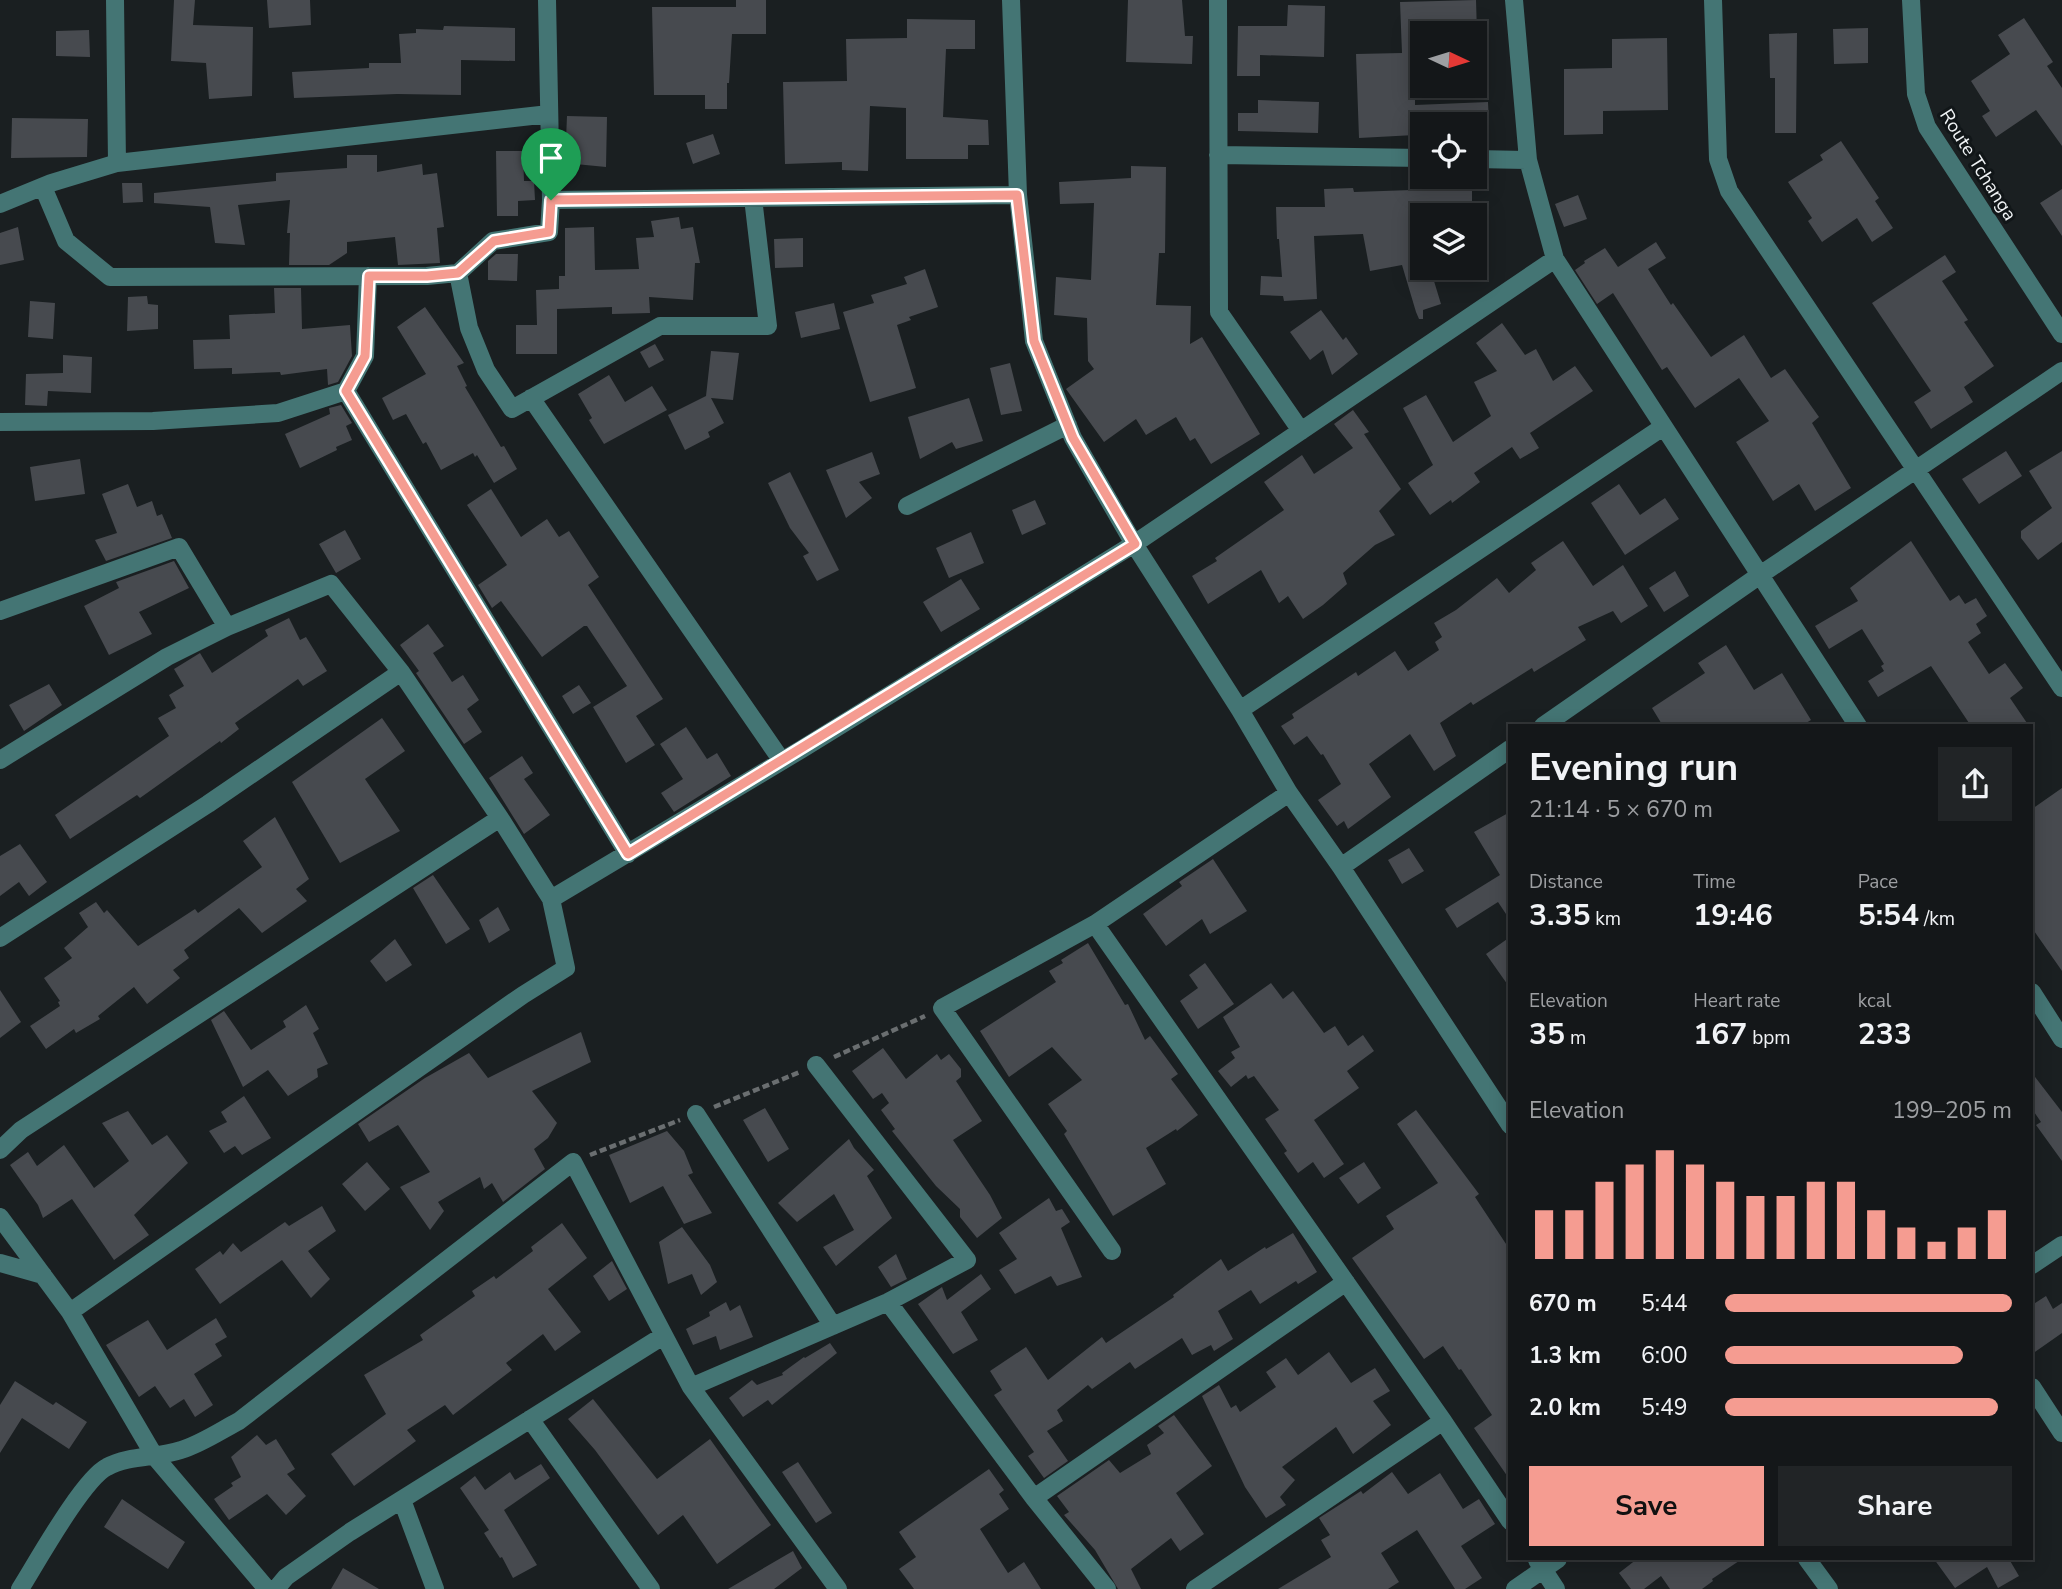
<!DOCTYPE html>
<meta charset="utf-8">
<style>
body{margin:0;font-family:"Nunito Sans",sans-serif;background:#212426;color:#f1f3f6;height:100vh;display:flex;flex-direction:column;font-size:26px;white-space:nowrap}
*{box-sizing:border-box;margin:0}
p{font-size:23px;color:#9d9fa2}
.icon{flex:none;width:38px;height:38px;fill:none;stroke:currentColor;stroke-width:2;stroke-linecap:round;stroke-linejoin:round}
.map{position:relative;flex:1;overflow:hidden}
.sheet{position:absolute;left:1508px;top:724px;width:525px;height:836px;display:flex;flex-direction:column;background:#141719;border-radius:0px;box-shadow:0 4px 18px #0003,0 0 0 2px #333638}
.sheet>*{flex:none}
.needle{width:46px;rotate:94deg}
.controls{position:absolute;left:1410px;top:21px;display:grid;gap:14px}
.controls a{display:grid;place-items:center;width:77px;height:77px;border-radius:0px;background:#141719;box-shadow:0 4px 18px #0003,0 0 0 2px #333638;font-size:35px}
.pin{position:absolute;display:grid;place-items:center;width:60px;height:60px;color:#fff;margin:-72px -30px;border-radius:50% 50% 50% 0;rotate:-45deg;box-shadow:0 0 7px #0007}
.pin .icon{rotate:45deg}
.round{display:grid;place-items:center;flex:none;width:74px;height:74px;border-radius:0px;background:#212426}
.head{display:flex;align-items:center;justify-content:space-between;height:119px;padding:0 21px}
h1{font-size:38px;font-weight:700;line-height:52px}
.metrics{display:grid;grid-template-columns:repeat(3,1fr);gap:10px;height:119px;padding:7px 21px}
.metrics div{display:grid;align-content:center}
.metrics b{font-size:30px;font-weight:700}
.metrics small{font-size:19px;font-weight:400}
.metrics p{font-size:19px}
.chart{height:196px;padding:14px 21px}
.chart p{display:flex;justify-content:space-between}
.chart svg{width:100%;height:126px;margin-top:7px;stroke:#f59c91;stroke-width:6}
.action{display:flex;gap:14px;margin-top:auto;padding:14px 21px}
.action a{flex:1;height:80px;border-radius:0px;background:#f59c91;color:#111;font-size:28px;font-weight:700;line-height:80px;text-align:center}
.action a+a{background:#212426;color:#f1f3f6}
ul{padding:0 21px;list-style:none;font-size:23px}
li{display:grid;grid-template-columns:112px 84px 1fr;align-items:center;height:52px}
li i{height:18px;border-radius:9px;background:#f59c91}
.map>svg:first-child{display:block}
.building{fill:#474a4f}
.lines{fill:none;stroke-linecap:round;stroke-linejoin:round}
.path{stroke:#6a6e70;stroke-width:4.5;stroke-dasharray:7 3.5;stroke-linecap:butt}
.minor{stroke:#447574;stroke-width:18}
.route-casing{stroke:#fff;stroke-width:14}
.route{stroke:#f59c91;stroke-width:9}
.labels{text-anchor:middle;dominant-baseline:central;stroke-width:6;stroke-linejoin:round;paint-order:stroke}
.street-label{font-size:19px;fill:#f1f4f6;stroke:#111618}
</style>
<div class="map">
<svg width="2062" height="1589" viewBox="0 0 2062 1589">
<rect width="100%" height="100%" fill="#1a1f21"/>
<!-- building -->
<path class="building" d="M174 0H195L193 25 253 27 252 96 209 99 206 63 171 61Z
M267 0H310L311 25 269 28Z
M736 0H766V34H732L729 83H727V109H705V95H654L652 7H736Z
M1128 0H1182L1185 36H1193L1192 64 1126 62Z
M1476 0 1477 33H1423V60H1415V105L1488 102 1489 124H1415V135L1359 138 1356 54 1402 53 1400 2Z
M1288 5 1325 6 1324 57 1260 55V76H1237L1238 26H1287Z
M2024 18 2053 62 2047 66 2062 88V146L2036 110 1996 137 1982 116 1990 111 1971 81 2010 54 1998 35Z
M907 19 975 20V49H946L943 117 988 120 989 145H968V159H906V108L870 106 868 171 842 170V162L785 164 783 82 847 81 846 39 907 38Z
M444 26 515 28V61L461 60V95L397 94 294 98 292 72 369 68V63H401L399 34 416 33V29L443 30Z
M1868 28V63L1834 64 1833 29Z
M89 30 90 57 56 56V31Z
M1797 33 1796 133H1775V78H1770L1769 34Z
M1667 38 1668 110 1603 111V134L1564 135V69L1612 68V39Z
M1258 100 1319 102 1318 133 1238 131V113H1258Z
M567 116 607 117 606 167 565 163Z
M12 118 88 119 87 157 11 158Z
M713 134 720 154 693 164 686 143Z
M1841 141 1879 198 1875 201 1893 228 1872 242 1857 218 1822 242 1808 221 1812 218 1788 182 1823 160 1820 155Z
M496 151H523L524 181H534L535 200 518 201V216H497Z
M347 155H377V172L422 164 423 175 437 173 444 227 437 228 440 263 398 265 395 237 347 242V253L329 265H289L290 233H287L290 200 238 205 245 245 215 243 210 207 154 203V193L276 181V173L347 168Z
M1131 166 1166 167 1165 253H1159L1156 305 1191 306 1190 344 1202 337 1260 434 1211 464 1195 438 1190 441 1176 417 1146 435 1136 419 1104 442 1066 389 1094 369 1088 361 1087 318 1054 315 1056 277 1091 280 1094 203 1060 204 1059 182 1131 178Z
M122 183H142L143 202 123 203Z
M1441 183H1472V215H1423V268H1430L1441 304 1423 310V319H1419L1416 312 1402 265 1370 271 1363 234 1314 236 1317 299 1284 301 1283 296 1260 295 1261 276 1282 277 1279 239H1277L1276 207H1325L1324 189 1353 188 1354 192 1441 189Z
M2062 189V236L2040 203Z
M1578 195 1587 219 1564 227 1555 204Z
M679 217 681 229 693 227 700 263H695L693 300 649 297 650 313 612 314V307L557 309V354H516V325H537L536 290 559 289V276H565V228L594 227 595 270 639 269 636 238 654 237 651 221Z
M18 227 24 260 0 265V233Z
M803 238V267L775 268 774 239Z
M1656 242 1666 258 1648 269 1671 305 1673 303 1711 357 1744 335 1771 378 1785 369 1819 417 1812 423 1851 488 1815 511 1799 484 1773 501 1736 442 1769 421 1739 378 1695 408 1667 367 1662 370 1613 293 1597 304 1575 270 1585 263 1584 261 1605 248 1618 267Z
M496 254H518L517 281 488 280V261Z
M1945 255 1956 272 1942 281 1968 320 1964 322 1994 366 1964 387 1973 402 1931 429 1914 402 1931 391 1872 303Z
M925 269 938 307 909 317 911 320 897 325 916 388 870 402 843 312 874 303 871 295 907 284 904 277Z
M274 288H301L302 329 350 325 352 356 338 382 328 385 327 369 281 375 280 372 232 374V368L194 369 193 340 230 339 229 315 275 313Z
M147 296 148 304 158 305V329L127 331 128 297Z
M30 301 55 303 53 339 28 337Z
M834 303 840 329 801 338 795 312Z
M425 307 464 363 457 366 467 386 465 387 501 447 504 446 517 469 494 483 477 455 475 457 473 453 441 470 426 442 423 444 406 414 393 420 382 398 426 374 397 327Z
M1321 310 1343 340 1346 337 1358 354 1332 375 1323 350 1310 360 1290 332Z
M1502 323 1525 355 1536 349 1553 381 1575 366 1593 391 1530 433 1539 448 1520 459 1512 447 1474 473 1480 482 1452 503 1451 500 1430 515 1408 483 1433 465 1403 408 1426 395 1453 442 1491 416 1474 382 1497 371 1476 343Z
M655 344 664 360 649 368 640 352Z
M711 351 739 353 733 400 711 398 724 423 708 432 710 437 685 450 668 415 706 396Z
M63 355 92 357 91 393 48 391 47 406 25 405 26 374 63 373Z
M1010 363 1022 411 1001 415 990 368Z
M609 375 625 402 652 386 667 410 604 444 589 420 592 418 578 394Z
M969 398 983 441 956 449 952 442 920 459 908 417Z
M341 405 352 423 346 426 352 440 336 447 337 450 300 468 285 434 330 414 329 408Z
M1353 410 1369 432 1364 434 1401 489 1379 511 1395 535 1375 545 1343 573 1347 584 1323 605 1303 619 1288 596 1279 603 1261 570 1208 604 1192 576 1217 561 1215 558 1284 510 1264 482 1302 455 1314 474 1353 448 1334 424Z
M2006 451 2022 476 1979 504 1962 479Z
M2062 451V542L2038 560 2021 538V531L2052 508 2029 471Z
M872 452 880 474 859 482 872 498 846 518 826 470Z
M80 459 85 494 35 501 30 467Z
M790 472 839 570 817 581 803 556 809 553 790 528 768 483Z
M128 484 137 507 152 501 157 516 162 514 172 538 106 561 95 540 117 533 102 494Z
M1619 484 1640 515 1665 498 1679 519 1625 555 1591 503Z
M491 489 521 537 547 519 559 537 569 531 599 577 588 585 663 699 636 716 655 745 626 763 593 707 627 686 587 626H584L542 657 501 601 492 608 478 585 507 565 467 505Z
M1035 500 1046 524 1022 535 1012 510Z
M345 530 361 559 336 573 319 544Z
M971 532 984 563 949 578 936 548Z
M1563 541 1593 586 1623 565 1648 606 1621 623 1613 611 1578 627 1586 640 1534 672 1532 668 1473 705 1471 702 1440 723 1456 756 1434 771 1410 734 1369 764 1391 797 1348 829 1344 821 1337 826 1318 800 1341 784 1323 754 1321 755 1307 736 1294 745 1281 726 1294 718 1292 714 1356 672 1358 676 1395 651 1408 671 1439 650 1435 642 1442 637 1434 623 1456 610 1497 578 1509 593 1536 570 1531 563Z
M1911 541 1950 601 1959 595 1965 604 1976 598 1987 616 1976 624 1981 633 1968 642 1989 674 2005 663 2023 688 2010 698 2029 726H1971L1931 666 1878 697 1868 681 1884 671 1881 666 1884 664 1862 629 1829 649 1815 626 1858 601 1850 588Z
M174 561 189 588 139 612 152 634 109 655 84 606 119 588 116 582Z
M1675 571 1689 596 1664 612 1649 588Z
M961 579 980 609 941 632 923 602Z
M289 618 300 640 306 637 327 671 303 686 298 679 235 723 239 729 221 743 220 741 140 798 137 795 70 839 55 815 169 736 158 718 176 708 169 695 184 686 174 669 200 653 212 673 268 636 265 630Z
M428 624 444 646 433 653 452 682 463 675 479 700 467 709 482 732 464 744 416 673 419 671 400 645Z
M1726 645 1754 690 1782 673 1811 720 1801 726H1663L1652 708 1705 673 1698 663Z
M49 684 62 705 24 731 9 705Z
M579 685 591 703 573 714 562 696Z
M382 718 405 751 365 779 400 831 340 863 292 782Z
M686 727 707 759 717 753 731 776 674 812 661 793 683 779 660 744Z
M522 756 533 773 524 779 550 815 524 834 489 778Z
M2062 788V971L2032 928V809Z
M1510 812V920L1498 902 1457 928 1445 909 1500 875 1474 832Z
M275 817 309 879 296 889 307 901 262 933 239 908 184 950 189 958 173 970 180 978 147 1004 134 987 98 1016 100 1019 76 1033 74 1029 46 1049 30 1026 60 1006 58 1002 60 1001 44 978 72 958 64 948 88 927 79 913 96 902 104 913 107 910 138 946 195 909 198 913 262 867 243 841Z
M20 844 47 882 29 896 19 882 0 896V856Z
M1409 848 1424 871 1402 884 1388 860Z
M1213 859 1247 911 1210 934 1202 919 1166 946 1143 914 1182 886 1179 882Z
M433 875 470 929 446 944 413 888Z
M498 907 510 930 489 943 479 920Z
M1510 937V988L1486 954Z
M395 939 412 965 386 982 370 961Z
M1088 943 1125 1005 1128 1004 1145 1040 1150 1036 1178 1074 1171 1079 1198 1115 1177 1131 1176 1129 1146 1148 1166 1184 1113 1216 1064 1134 1067 1131 1048 1104 1082 1080 1052 1047 1009 1077 980 1031 1056 982 1049 971 1063 963 1061 960Z
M1205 963 1234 1004 1198 1029 1180 1001 1198 988 1189 975Z
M1271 983 1283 999 1293 991 1324 1033 1335 1026 1348 1046 1363 1035 1374 1051 1347 1071 1359 1088 1314 1120 1344 1164 1324 1178 1313 1162 1298 1173 1284 1153 1287 1151 1265 1119 1279 1110 1254 1076 1248 1079 1246 1075 1231 1087 1218 1071 1235 1058 1231 1052 1240 1047 1223 1017Z
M0 990 21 1022 0 1038Z
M306 1005 319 1029 313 1033 328 1064 317 1069 318 1077 288 1096 268 1070 243 1087 211 1020 224 1011 251 1050 286 1027 283 1021Z
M581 1032 591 1062 532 1091 557 1123 548 1138 534 1149 545 1169 503 1202 492 1183 484 1189 480 1177 438 1202 444 1211 430 1230 400 1187 430 1172 398 1125 369 1142 358 1124 425 1078 469 1053 488 1078Z
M883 1048 906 1079 937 1054 941 1060 949 1054 961 1069V1077L956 1081 982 1121 953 1140 990 1195 1002 1218 977 1238 960 1217V1209L936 1186 892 1131 895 1129 881 1110 889 1103 882 1093 873 1099 852 1071Z
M2032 1073 2062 1112V1161L2036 1125 2041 1122 2032 1109Z
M244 1096 271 1138 242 1155 235 1146 224 1153 209 1131 227 1122 221 1112Z
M765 1108 789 1149 768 1162 743 1120Z
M1416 1110 1479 1194 1475 1197 1510 1250V1480L1474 1428 1492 1415 1461 1369 1459 1370 1443 1346 1424 1359 1352 1258 1394 1229 1386 1216 1438 1183 1397 1124Z
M128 1111 152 1145 167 1135 188 1163 134 1215 149 1235 114 1260 72 1199 43 1218 38 1205 10 1165 28 1152 37 1166 64 1145 94 1188 129 1161 102 1123Z
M667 1131 684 1151 693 1173 688 1175 712 1213 684 1224 663 1186 630 1203 609 1155Z
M849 1139 854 1148 874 1170 867 1176 892 1218 836 1266 823 1247 854 1230 834 1194 797 1222 778 1203Z
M367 1162 390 1189 365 1211 342 1184Z
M1364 1162 1381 1188 1358 1204 1339 1178Z
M1049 1198 1056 1211 1062 1209 1070 1222 1061 1228 1082 1277 1057 1286 1051 1276 1015 1294 999 1270 1017 1259 999 1233Z
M322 1206 336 1231 308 1251 330 1279 311 1298 282 1260 220 1304 195 1269 220 1251 223 1255 233 1243 241 1252 285 1222 289 1226Z
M562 1223 587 1258 548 1289 581 1332 555 1351 543 1334 506 1363 512 1370 453 1415 445 1405 407 1430 416 1441 354 1486 331 1454 386 1414 364 1375 423 1340 420 1335 475 1296 472 1291 494 1276 496 1279 533 1251 531 1247Z
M682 1227 710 1265 717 1282 701 1295 692 1274 668 1284 659 1242Z
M1293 1233 1317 1272 1298 1284 1296 1281 1260 1304 1251 1290 1218 1311 1233 1339 1214 1351 1211 1345 1192 1355 1182 1338 1135 1369 1130 1362 1092 1389 1088 1385 1057 1410 1063 1421 1047 1431 1068 1461 1044 1478 1028 1456 1034 1452 994 1395 1002 1390 990 1371 1026 1347 1048 1380 1102 1337 1106 1343 1174 1297 1173 1295 1221 1259 1228 1271 1265 1247 1266 1249Z
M896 1254 907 1279 891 1287 878 1267Z
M612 1261 627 1289 609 1301 593 1276Z
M981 1274 991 1289 961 1312 978 1340 953 1354 918 1304 942 1287 947 1300Z
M2046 1296 2053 1309 2062 1303V1333L2032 1354V1305Z
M726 1302 730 1311 740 1305 753 1337 720 1350 716 1336 693 1345 686 1329 710 1316 709 1312Z
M216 1318 227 1337 215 1344 222 1356 194 1374 213 1405 195 1417 184 1399 170 1408 155 1386 139 1397 106 1345 148 1320 167 1350Z
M830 1343 837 1353 772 1405 768 1400 743 1417 729 1398 752 1380 757 1385 783 1375 782 1373 804 1357 805 1358Z
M1329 1352 1351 1383 1375 1368 1390 1391 1373 1401 1391 1425 1353 1454 1336 1427 1282 1467 1295 1480 1280 1497 1286 1505 1266 1518 1245 1487 1202 1396 1219 1385 1231 1408 1236 1405 1240 1412 1276 1387 1266 1372 1286 1358 1298 1375Z
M15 1381 53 1405 56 1402 87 1422 69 1449 22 1418 0 1453V1405Z
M593 1399 657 1479 710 1439 771 1525 717 1564 683 1515 658 1535 595 1450 568 1419Z
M1174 1415 1212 1466 1176 1493 1204 1534 1180 1551 1171 1538 1131 1569 1141 1589H1118L1095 1550 1064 1515 1069 1512 1057 1496 1109 1460 1120 1473 1151 1454 1147 1445 1164 1433 1158 1426Z
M257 1435 266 1445 276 1439 295 1469 287 1474 306 1496 286 1515 267 1494 229 1520 214 1499 233 1486 231 1483 241 1477 231 1457Z
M798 1462 832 1513 816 1523 782 1472Z
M541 1464 550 1478 504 1510 537 1565 513 1578 502 1557 500 1558 484 1533 489 1530 460 1488 475 1476 485 1490 510 1472 515 1480Z
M989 1469 1004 1490 999 1494 1009 1509 980 1529 1008 1573 1024 1562 1041 1589H914L899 1569 916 1557 899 1532Z
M1392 1472 1408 1494 1440 1473 1463 1509 1479 1499 1495 1524 1461 1546 1482 1578 1465 1589H1455L1417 1530 1381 1553 1399 1582 1388 1589H1278L1331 1557 1321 1540 1330 1535 1319 1518 1361 1491 1363 1494Z
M122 1499 185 1542 168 1569 104 1527Z
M793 1551 802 1568 774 1589H728Z
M1637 1559H1742L1712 1579 1713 1581 1702 1589H1670L1661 1576 1644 1589H1631L1619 1573Z
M1934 1559H2009L2019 1576 1998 1588 1987 1567 1955 1588Z
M343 1568 379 1589H331Z"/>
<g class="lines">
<!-- path -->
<path class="path" d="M834 1057 925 1016
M714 1107 800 1072
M590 1155 680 1120"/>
<!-- minor -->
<path class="minor" d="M115 0 117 163
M547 0 551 200
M1011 0 1018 195 1034 341 1073 438 1134 544 1240 710 1289 793 1341 867 1510 1125
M1218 0 1219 312 1301 431
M1514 0 1528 160 1555 259 1858 726
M1713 0 1718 159 1729 191 2062 688
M1911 0 1916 94 1927 127 2062 334
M1218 155 1423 158
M1475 159 1528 160
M43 187 66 241 110 277 427 276 458 273 493 241 549 232 551 200 1018 195
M0 204 51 183 117 163 549 114
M458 273 469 328 486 370 512 409 660 326H768L753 198
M346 391 628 854
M531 398 782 761
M0 422 153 421 278 413 346 391 365 356 368 276
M907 506 1068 425
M0 611 179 547 227 627
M1240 710 1663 427
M1543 726 1760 575 2062 371
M0 760 167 657 227 627 331 584 401 672 500 818 551 899 566 968 523 995 70 1312
M1341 867 1510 749
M551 899 802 749 1134 544 1555 259
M1095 924 1443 1421 1510 1521
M0 938 208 804 401 672
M2032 992 2062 1039
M696 1114 833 1326
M0 1150 21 1130 500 818
M0 1217 70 1312 155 1457 267 1589
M1112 1251 942 1008 1095 924 1289 793
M0 1263 43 1275
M2032 1265 2062 1245
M888 1302 1034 1498 1107 1589
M691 1387 888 1302 967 1260 816 1065
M2032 1387 2062 1433
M530 1419 651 1589
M1034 1498 1346 1282
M402 1500 435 1589
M1807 1559 1829 1589
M1537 1560 1556 1589
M20 1589C37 1562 83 1479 107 1467 129 1455 157 1458 181 1450 201 1444 220 1431 239 1421L573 1162 691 1387 838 1589
M276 1589 286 1577 350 1532 663 1336
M1195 1589 1443 1421
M1515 1589 1558 1559"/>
</g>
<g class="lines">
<!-- route casing -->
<g class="route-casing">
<path id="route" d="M1017 195 1034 341 1073 438 1135 544 628 854 346 391 365 356 369 276H427L458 273 494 241 549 232 551 200Z"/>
</g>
<!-- route -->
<use href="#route" class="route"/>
</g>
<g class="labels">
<!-- street labels -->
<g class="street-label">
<text transform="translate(1978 165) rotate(58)">Route Tchanga</text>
</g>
</g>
</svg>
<div class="controls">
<a><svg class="needle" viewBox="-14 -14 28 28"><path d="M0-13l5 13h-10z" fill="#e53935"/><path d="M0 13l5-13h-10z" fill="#9d9fa2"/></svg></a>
<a><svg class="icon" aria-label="locate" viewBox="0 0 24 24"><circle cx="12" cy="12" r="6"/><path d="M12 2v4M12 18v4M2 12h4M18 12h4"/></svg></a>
<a><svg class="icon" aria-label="layers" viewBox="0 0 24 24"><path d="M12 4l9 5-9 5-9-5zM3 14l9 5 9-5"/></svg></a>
</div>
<div class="pin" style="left:551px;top:200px;background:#1e9e55"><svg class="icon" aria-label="arrive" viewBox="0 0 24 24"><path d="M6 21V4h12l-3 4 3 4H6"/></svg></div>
<section class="sheet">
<div class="head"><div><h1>Evening run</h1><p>21:14 · 5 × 670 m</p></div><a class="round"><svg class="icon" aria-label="share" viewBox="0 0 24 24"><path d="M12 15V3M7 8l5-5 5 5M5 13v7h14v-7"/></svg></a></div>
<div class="metrics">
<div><p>Distance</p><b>3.35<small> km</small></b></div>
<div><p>Time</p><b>19:46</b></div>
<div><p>Pace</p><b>5:54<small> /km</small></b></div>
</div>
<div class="metrics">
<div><p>Elevation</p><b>35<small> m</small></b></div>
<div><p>Heart rate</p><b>167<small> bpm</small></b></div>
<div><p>kcal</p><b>233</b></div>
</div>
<div class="chart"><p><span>Elevation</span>199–205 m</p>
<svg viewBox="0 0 160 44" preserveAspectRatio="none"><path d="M5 44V27M15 44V27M25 44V17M35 44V11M45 44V6M55 44V11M65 44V17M75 44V22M85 44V22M95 44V17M105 44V17M115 44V27M125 44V33M135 44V38M145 44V33M155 44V27"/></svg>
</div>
<ul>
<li><b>670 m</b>5:44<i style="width:100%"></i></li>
<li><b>1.3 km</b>6:00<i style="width:83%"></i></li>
<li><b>2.0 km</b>5:49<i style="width:95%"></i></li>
</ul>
<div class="action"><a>Save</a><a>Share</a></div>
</section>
</div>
